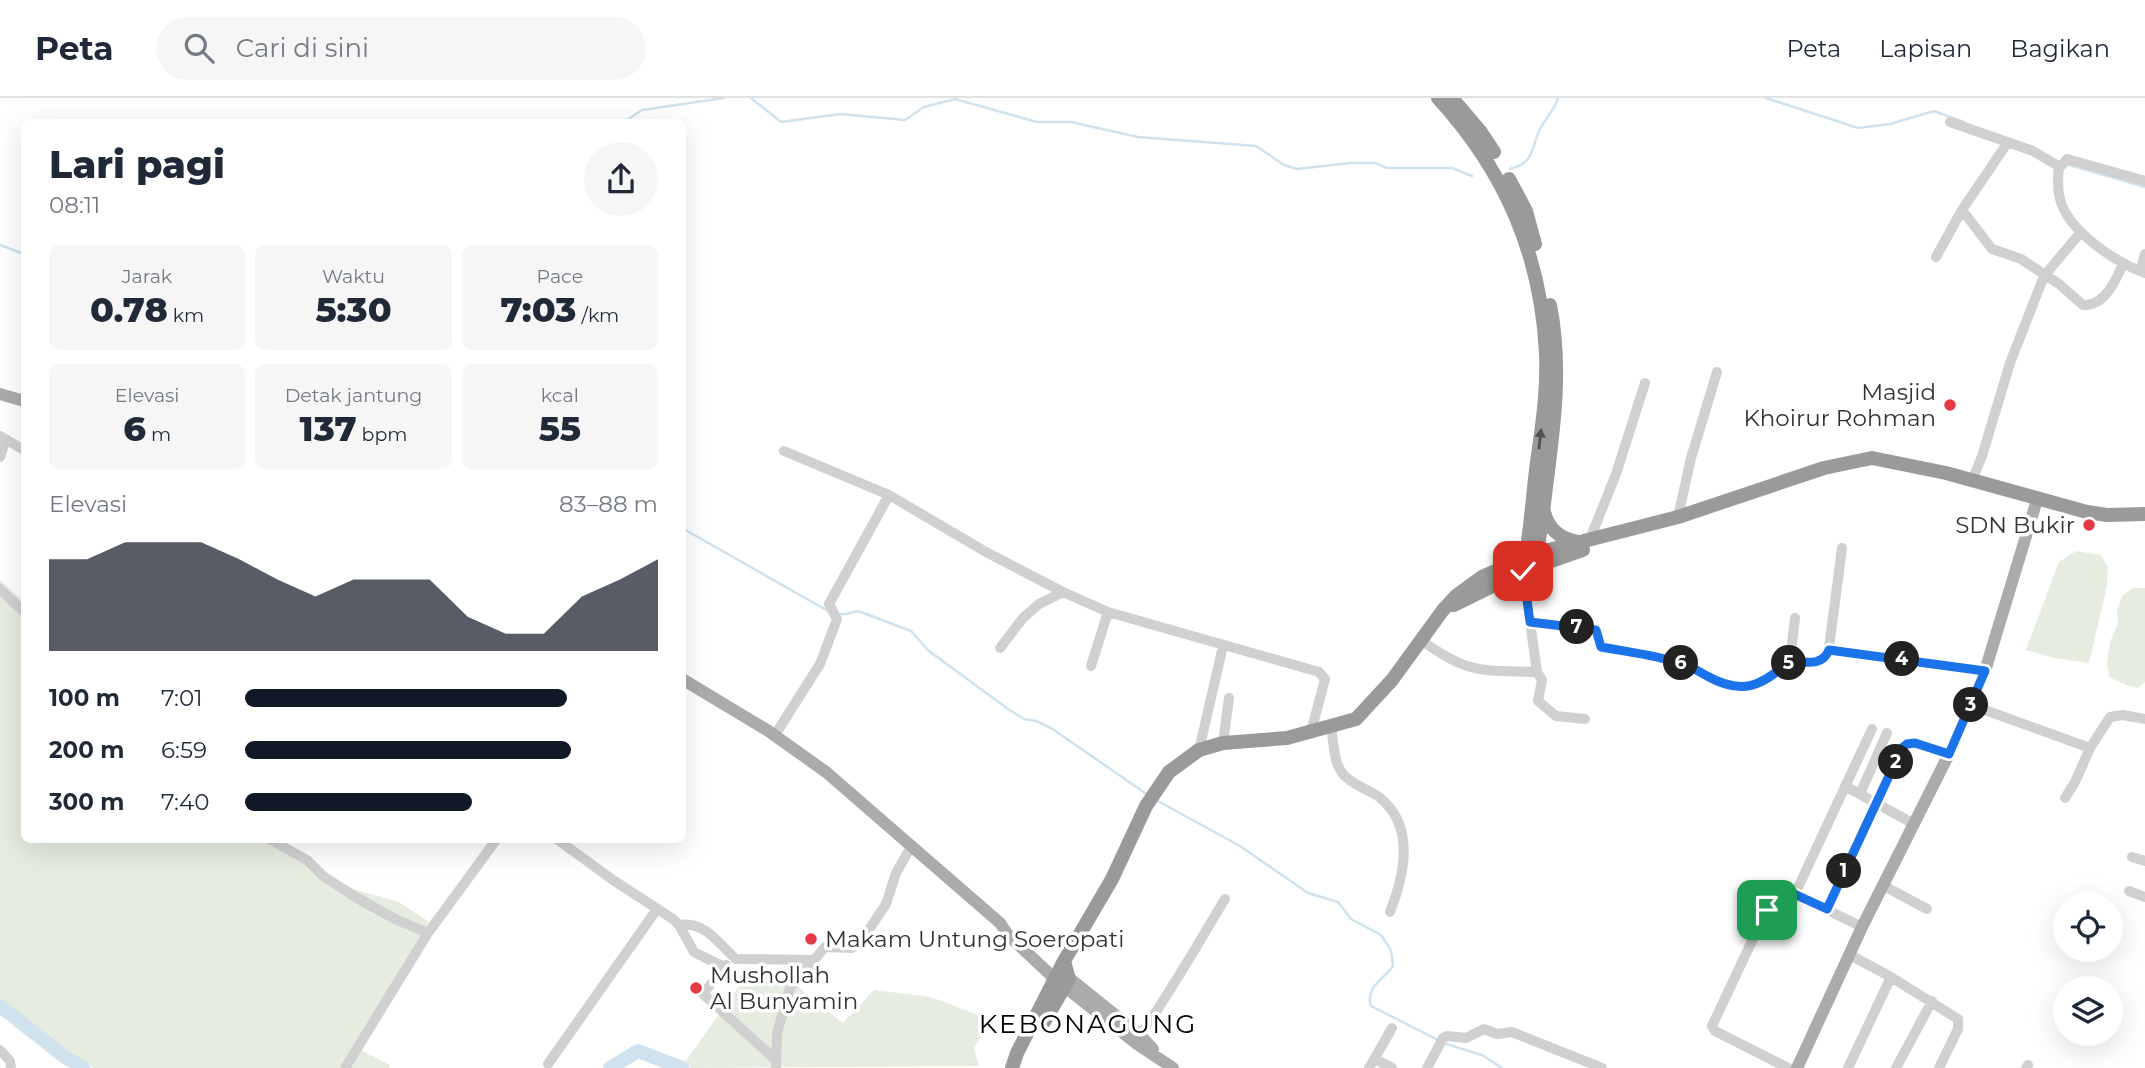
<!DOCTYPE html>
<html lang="id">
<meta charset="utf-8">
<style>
body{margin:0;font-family:Montserrat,sans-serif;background:#f6f6f7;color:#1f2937;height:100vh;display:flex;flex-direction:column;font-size:26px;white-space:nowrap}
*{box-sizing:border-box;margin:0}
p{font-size:23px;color:#747a83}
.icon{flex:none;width:38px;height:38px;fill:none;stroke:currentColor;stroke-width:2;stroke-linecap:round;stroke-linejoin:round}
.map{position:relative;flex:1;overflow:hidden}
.sheet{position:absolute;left:21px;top:21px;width:665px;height:724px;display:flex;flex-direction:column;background:#fff;border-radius:10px;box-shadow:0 7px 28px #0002}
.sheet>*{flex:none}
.tools{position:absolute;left:2053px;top:794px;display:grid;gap:14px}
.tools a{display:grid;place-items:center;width:70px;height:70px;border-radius:50%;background:#fff;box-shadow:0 7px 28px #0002;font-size:35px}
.pin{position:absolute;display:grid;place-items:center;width:60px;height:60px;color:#fff;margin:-30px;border-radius:14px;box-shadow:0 4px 10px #0006}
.km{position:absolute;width:35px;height:35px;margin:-18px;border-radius:50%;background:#222;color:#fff;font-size:19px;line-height:35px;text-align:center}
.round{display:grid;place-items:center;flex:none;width:74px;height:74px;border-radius:37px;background:#f6f6f7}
.summary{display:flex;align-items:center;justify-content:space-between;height:119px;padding:0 28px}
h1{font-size:38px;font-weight:800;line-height:52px}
.metrics{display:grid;grid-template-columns:repeat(3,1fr);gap:10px;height:119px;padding:7px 28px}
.metrics div{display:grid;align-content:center;border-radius:10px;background:#f6f6f7;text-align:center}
.metrics b{font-size:35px;font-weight:800}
.metrics small{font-size:19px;font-weight:400}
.metrics p{font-size:19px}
.chart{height:196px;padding:14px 28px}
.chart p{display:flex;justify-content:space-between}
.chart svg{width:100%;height:126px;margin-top:7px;fill:#111827;opacity:.7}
ul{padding:0 28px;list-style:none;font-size:23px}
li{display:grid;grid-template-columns:112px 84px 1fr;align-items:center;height:52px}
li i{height:18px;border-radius:9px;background:#111827}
header{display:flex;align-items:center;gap:42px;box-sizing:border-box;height:98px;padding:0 35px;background:#fff;border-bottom:2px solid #e0e1e3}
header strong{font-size:33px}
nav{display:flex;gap:38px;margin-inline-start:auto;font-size:24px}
.search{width:490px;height:63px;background:#f6f6f7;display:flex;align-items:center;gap:18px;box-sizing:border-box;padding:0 24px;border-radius:38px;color:#747a83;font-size:26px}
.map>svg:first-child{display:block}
.green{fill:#e6ecdf}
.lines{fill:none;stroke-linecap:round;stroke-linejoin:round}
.stream{stroke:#cfe2ee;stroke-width:2.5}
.river{stroke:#cfe2ee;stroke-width:14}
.minor{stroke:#d0d0d0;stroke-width:10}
.major{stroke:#ababab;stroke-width:12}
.highway{stroke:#9a9a9a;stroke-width:14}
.oneway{fill:#525252}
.route-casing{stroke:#fff;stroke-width:14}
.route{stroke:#1a73e8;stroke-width:9}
.poi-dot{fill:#e63946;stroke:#fff;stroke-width:2.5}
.labels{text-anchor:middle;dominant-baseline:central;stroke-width:7;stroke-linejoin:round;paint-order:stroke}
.poi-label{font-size:23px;fill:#333;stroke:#fff;text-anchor:end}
.quarter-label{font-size:26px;letter-spacing:2px;fill:#000;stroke:#fff}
</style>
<header>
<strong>Peta</strong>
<div class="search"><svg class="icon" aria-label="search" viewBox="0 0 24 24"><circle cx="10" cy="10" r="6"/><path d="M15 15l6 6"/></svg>Cari di sini</div>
<nav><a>Peta</a><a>Lapisan</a><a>Bagikan</a></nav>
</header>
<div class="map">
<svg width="2145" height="970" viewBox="0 0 2145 970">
<rect width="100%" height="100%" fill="#fff"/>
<!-- green -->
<path class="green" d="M2076 453 2101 457 2108 469 2107 488 2089 565 2054 560 2026 552 2059 464Z
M0 482 24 504V742H283L335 786 399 804 429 824 359 951 390 967 389 970H93L0 904Z
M2133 490H2145V584L2138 590 2126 587 2109 579 2107 565 2110 544 2118 525 2117 512 2123 497Z
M751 871 798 889 843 925 874 892 931 899 991 922 974 950 979 968 690 970 686 963Z"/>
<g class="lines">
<!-- stream -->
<path class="stream" d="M751 0 781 24 840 16 905 22 924 9 955 1 1037 24H1071L1138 39 1256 48 1284 67 1297 71 1350 65H1375L1387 70H1452L1472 78
M1766 0 1858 30 1890 26 1934 13 1964 24
M624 24 642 12 724 0
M2066 66 2145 89
M1510 71C1537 64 1530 49 1541 29 1547 19 1555 11 1558 0
M0 147 24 156
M682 430 828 513
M838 516H847L858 513 911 533 929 553 1008 611 1024 621 1036 623 1051 630 1148 697
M1156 702 1240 748 1308 795 1338 804 1351 821 1381 837 1391 852 1393 868C1383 882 1365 889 1371 908L1446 946 1482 957 1502 970"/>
<!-- river -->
<path class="river" d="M0 908 65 959 83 970
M610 970 638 953 682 970"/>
<!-- minor -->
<path class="minor" d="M1950 24 2033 53 2060 69 2067 61 2145 83
M2008 44 1962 112 1992 151 2021 161 2059 186 2083 207C2104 209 2116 182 2123 166
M2059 68C2058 79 2057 90 2060 101 2068 133 2115 164 2145 175
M1936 159 1962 112
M2140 173 2145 156
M0 338 24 352
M784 353 889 397 986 454 1063 494
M0 359 6 341
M1972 383 1982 358 2010 265 2044 178 2081 134
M1678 419 1691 360 1717 274
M1590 441 1616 376 1645 285
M1523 473 1537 574 1542 582 1538 603 1556 618 1585 621
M0 491 24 514
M1530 524 1596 532 1601 549C1628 554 1657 557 1682 566 1691 569 1699 574 1707 578 1743 598 1761 588 1790 563L1795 520
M1421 542C1469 577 1481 572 1537 574
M1000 550 1023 520 1039 506 1063 494 1108 514
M1829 552 1985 573
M1790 563 1817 565 1828 557 1842 450
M1091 568 1108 514 1319 574 1325 581 1311 634
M1971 607 2090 650 2110 619 2123 617 2145 621
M1331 630C1334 644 1333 664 1343 676 1352 687 1368 691 1379 699 1415 727 1405 776 1390 814
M775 637 820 566 837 521 829 506 889 397
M1223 645 1229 600
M1199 652 1223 548
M1845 688 1914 726
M1860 696 1887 635
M2065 700 2075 684 2090 650
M271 742 307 762 323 778 357 800 397 822 428 835
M558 742 613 782 673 821 679 827 694 854 724 869
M2132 759 2145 763
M1884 788 1927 811
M2129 793 2145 799
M1795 796 1862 829
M1827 811 1902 650 1907 646 1915 645 1949 656
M679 827C705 823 718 845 736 861L814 862
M1850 857 1891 879 1958 921V931L1939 970
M726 867 703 896 776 962
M1140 937C1171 894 1197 847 1225 801
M0 952 10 963 11 970
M1375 961 1392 970
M548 966 657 811
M345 970 428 835 496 742
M776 970 777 935 790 890 825 849 852 850 860 845 886 806 896 775 912 747
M1369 970 1392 930
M1427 970 1443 940 1447 938 1466 940 1484 931 1497 936 1512 934 1602 970
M1788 970 1715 933 1712 928 1776 792 1781 790 1795 796 1872 631
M1848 970 1891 879
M1896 970 1932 903
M2026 970 2028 967"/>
<!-- major -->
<path class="major" d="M0 296 24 303
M682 581 767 632 826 674 1000 825 1008 837 1055 881 1137 946 1173 970
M1063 875 1140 937 1153 951
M1797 970 1862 829 1949 656 1971 607 1985 573 2037 402"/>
<!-- highway -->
<path class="highway" d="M1438 0C1505 73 1541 156 1546 255 1548 294 1541 334 1536 372 1532 406 1530 440 1523 473
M1452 0 1480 33 1494 54
M1509 81 1526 113 1535 146
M1544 414C1549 432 1560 441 1578 444
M1534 468C1540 442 1543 415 1546 389 1554 328 1562 267 1550 207
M1454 507 1523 473 1583 452
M1044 924 1069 881 1064 863
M1012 970 1017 955 1064 863 1112 781 1146 708 1169 674 1199 652 1223 645 1287 640 1356 621 1392 582 1443 512 1456 498 1482 479 1537 455 1678 419 1824 370 1872 360 1946 375 2087 414 2107 417 2145 416"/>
</g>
<!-- one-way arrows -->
<defs><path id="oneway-solid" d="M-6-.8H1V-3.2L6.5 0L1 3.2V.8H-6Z" transform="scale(1.75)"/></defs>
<use class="oneway" href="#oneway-solid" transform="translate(1540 341) rotate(-84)"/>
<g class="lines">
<!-- route casing -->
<g class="route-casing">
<path id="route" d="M1523 473 1530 524 1596 532 1601 549C1628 554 1657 557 1682 566 1691 568 1699 574 1707 578 1743 598 1761 588 1790 563 1806 564 1822 569 1829 552L1985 573 1949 656 1915 645 1907 646 1902 650 1827 811 1781 790 1776 792 1767 812"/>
</g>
<!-- route -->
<use href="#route" class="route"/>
</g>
<!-- markers -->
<g class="poi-dot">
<circle cx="1950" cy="307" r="7"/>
<circle cx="2089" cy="427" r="7"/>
<circle cx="811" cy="841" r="7"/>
<circle cx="696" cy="890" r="7"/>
</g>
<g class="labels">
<!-- poi labels -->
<g class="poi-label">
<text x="1936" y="294">Masjid<tspan x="1936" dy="26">Khoirur Rohman</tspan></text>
<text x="2075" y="427">SDN Bukir</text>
<text x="825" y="841" text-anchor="start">Makam Untung Soeropati</text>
<text x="710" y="877" text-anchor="start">Mushollah<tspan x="710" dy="26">Al Bunyamin</tspan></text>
</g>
<!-- quarter labels -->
<g class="quarter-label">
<text x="1088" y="926">KEBONAGUNG</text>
</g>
</g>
</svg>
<div class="tools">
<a><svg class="icon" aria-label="locate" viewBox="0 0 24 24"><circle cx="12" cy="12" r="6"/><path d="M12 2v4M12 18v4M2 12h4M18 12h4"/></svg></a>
<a><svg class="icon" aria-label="layers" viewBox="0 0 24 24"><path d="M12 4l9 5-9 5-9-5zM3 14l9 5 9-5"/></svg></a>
</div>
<div class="pin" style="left:1767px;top:812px;background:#1e9e55"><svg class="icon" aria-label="arrive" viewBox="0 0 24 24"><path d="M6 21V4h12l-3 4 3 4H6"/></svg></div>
<div class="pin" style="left:1523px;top:473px;background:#d93025"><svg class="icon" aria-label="check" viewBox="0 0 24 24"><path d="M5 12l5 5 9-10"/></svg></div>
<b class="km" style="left:1844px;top:773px">1</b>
<b class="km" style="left:1896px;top:664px">2</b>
<b class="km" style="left:1971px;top:607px">3</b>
<b class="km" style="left:1902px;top:561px">4</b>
<b class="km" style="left:1789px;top:565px">5</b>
<b class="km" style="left:1681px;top:565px">6</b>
<b class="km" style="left:1577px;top:529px">7</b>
<section class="sheet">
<div class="summary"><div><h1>Lari pagi</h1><p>08:11</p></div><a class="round"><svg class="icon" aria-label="share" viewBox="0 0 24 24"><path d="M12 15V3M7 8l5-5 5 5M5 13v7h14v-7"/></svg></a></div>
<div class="metrics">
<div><p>Jarak</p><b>0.78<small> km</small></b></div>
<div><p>Waktu</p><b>5:30</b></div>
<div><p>Pace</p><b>7:03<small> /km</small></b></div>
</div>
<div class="metrics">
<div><p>Elevasi</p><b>6<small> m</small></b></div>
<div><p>Detak jantung</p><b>137<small> bpm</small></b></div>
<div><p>kcal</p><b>55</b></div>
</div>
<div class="chart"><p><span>Elevasi</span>83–88 m</p>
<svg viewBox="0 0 160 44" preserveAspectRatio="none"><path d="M0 44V12L10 12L20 6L30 6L40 6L50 12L60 19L70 25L80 19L90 19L100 19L110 32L120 38L130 38L140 25L150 19L160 12V44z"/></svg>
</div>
<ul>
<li><b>100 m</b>7:01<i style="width:78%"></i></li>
<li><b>200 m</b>6:59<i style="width:79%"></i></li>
<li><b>300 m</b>7:40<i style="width:55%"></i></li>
</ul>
</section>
</div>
